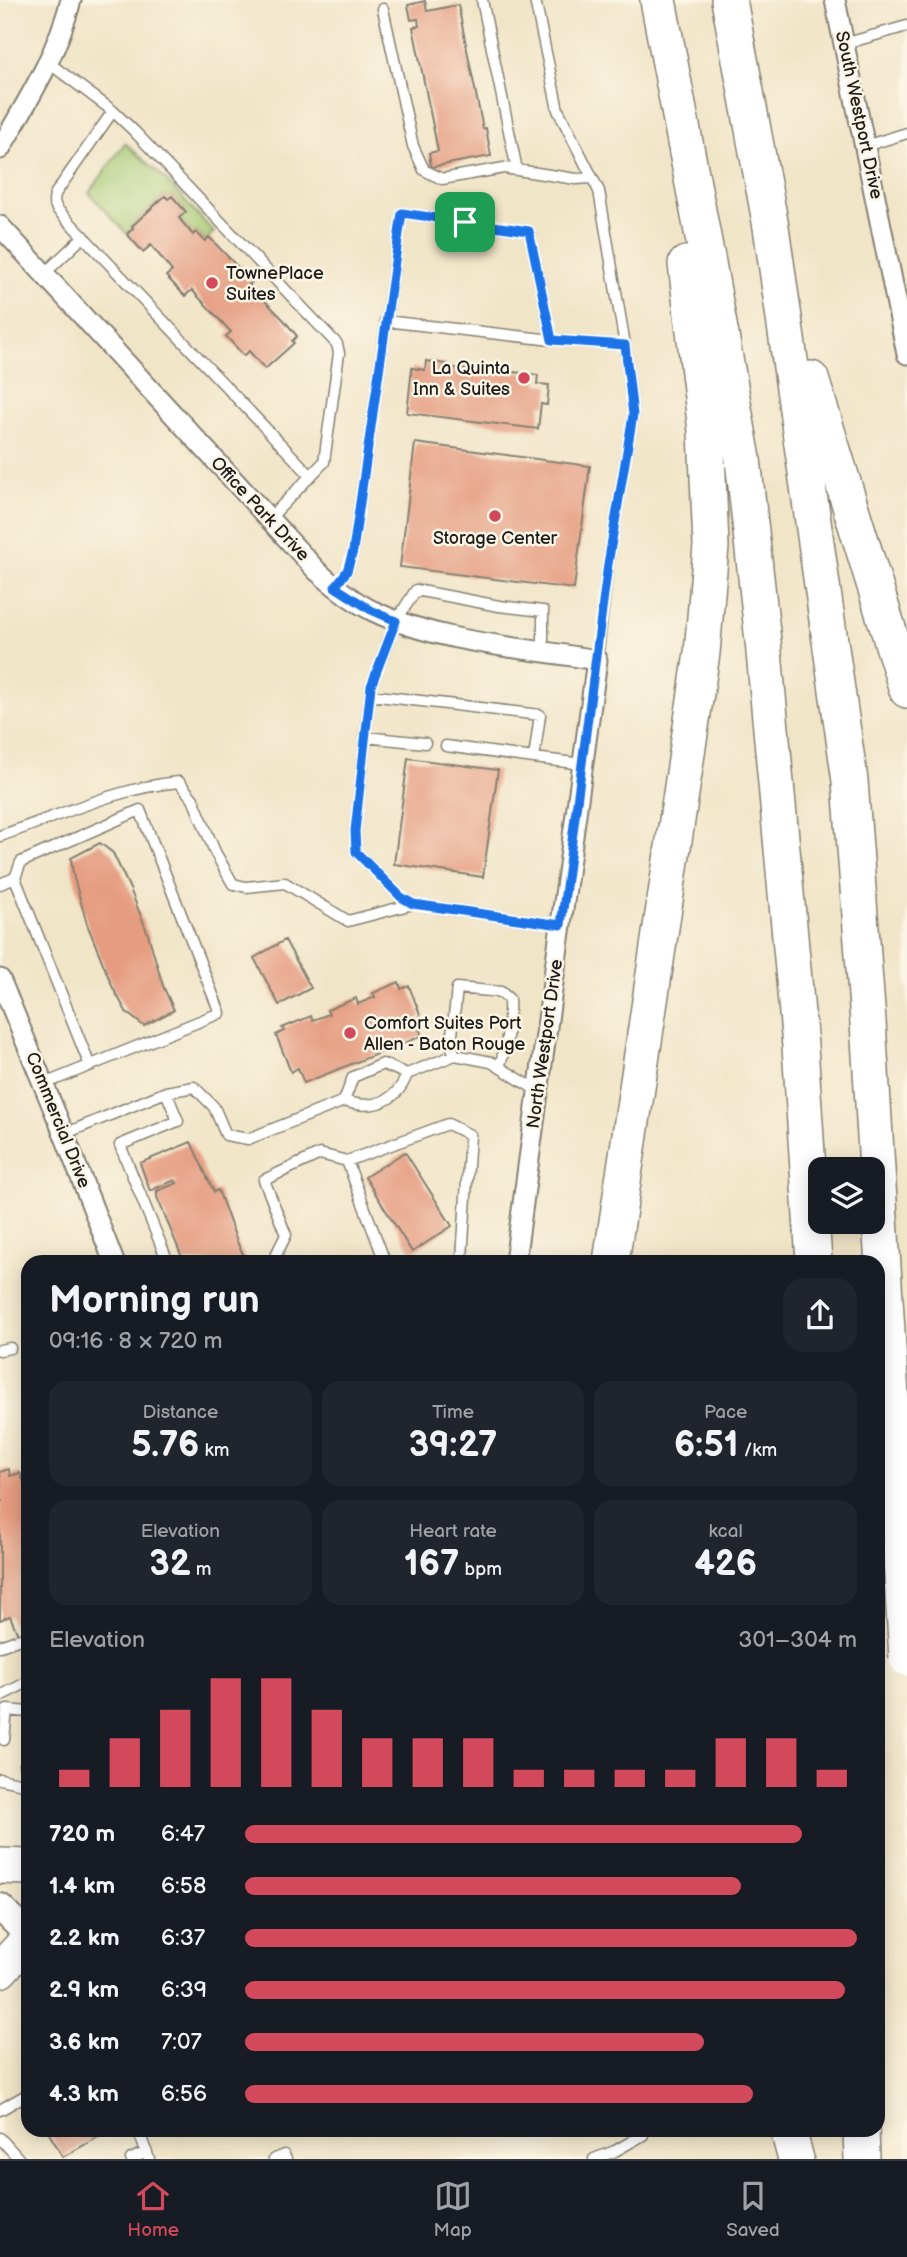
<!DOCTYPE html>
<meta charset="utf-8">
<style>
body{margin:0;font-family:"Balsamiq Sans",sans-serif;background:#20242c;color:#f1f3f6;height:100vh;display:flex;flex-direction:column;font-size:26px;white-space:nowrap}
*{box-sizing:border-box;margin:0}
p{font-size:23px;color:#9ea1a6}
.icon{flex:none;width:38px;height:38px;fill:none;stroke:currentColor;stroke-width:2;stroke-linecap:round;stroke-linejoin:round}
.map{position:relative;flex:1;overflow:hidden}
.drawer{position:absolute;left:21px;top:1255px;width:864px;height:882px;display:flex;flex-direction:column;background:#171b24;border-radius:21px;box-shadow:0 4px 18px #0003}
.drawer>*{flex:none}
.controls{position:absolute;left:808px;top:1157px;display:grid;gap:14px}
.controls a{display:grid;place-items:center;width:77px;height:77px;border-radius:14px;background:#171b24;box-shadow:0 4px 18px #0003;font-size:35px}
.pin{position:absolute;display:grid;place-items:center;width:60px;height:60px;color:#fff;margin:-30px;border-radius:14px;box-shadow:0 4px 10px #0006}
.round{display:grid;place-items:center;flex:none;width:74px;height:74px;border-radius:21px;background:#20242c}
.overview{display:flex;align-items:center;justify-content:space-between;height:119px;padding:0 28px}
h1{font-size:38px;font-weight:700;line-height:52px}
.stats{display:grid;grid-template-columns:repeat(3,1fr);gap:10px;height:119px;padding:7px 28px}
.stats div{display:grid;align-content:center;border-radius:18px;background:#20242c;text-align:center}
.stats b{font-size:35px;font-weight:700}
.stats small{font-size:19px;font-weight:400}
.stats p{font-size:19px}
.chart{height:196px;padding:14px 28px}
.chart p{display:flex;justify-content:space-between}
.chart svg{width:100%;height:126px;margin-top:7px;stroke:#d1495b;stroke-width:6}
ul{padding:0 28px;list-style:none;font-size:23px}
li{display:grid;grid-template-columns:112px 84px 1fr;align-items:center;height:52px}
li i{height:18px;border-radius:9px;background:#d1495b}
.tab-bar{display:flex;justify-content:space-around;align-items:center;height:98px;border-top:2px solid #363941;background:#171b24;font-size:19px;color:#9ea1a6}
.tab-bar a{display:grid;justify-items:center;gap:4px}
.tab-bar .on{color:#d1495b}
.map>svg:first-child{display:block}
.green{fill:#a6c973;stroke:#617248;stroke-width:2}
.building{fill:#e59c80}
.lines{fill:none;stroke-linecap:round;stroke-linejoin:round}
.lane-casing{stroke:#868072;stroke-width:13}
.street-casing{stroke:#868072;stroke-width:23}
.secondary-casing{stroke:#868072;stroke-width:30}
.highway-casing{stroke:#868072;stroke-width:38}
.lane{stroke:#fff;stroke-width:10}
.street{stroke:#fff;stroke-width:19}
.secondary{stroke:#fff;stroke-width:26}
.highway{stroke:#fff;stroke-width:35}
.highway-bridge-casing{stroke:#868072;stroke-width:38;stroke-linecap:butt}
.highway-bridge{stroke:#fff;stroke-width:35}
.route-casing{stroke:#fff;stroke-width:14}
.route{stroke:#1a73e8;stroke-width:9}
.poi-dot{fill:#d1495b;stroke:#fcf5e5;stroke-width:2.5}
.labels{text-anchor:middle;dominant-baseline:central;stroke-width:5;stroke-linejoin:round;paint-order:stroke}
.street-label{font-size:18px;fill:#1c1c1c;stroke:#fcf5e5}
.poi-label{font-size:18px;fill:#1c1c1c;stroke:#fcf5e5;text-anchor:start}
</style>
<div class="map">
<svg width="907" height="2159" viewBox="0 0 907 2159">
<rect width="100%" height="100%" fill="#fcf5e5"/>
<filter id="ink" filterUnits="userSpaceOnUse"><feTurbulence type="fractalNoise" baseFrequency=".0143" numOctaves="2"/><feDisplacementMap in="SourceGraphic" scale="14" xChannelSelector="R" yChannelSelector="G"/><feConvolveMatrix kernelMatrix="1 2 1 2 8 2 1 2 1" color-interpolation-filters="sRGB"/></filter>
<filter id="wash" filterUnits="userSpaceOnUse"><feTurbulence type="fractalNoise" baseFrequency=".00686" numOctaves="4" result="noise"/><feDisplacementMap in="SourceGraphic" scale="28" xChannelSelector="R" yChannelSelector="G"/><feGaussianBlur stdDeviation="1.57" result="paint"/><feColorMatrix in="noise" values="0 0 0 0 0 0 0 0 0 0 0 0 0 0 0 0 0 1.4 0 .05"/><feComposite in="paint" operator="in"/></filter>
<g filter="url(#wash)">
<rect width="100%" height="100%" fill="#f1e5c8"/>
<!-- green -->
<path class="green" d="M125 143 163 177 214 232 205 241 197 232 193 235 179 218 185 211 172 196 168 199 165 196 132 226 133 228 127 234 89 193Z"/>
<g id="blocks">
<!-- building -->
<path class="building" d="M425 1 427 11 458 5 483 129 486 128 491 156 431 167 429 153 438 151 413 27 419 26 418 19 411 20 408 5Z
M165 196 168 199 172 196 186 212 179 218 193 235 196 232 205 241 209 237 252 282 249 285 283 319 297 336 292 341 294 343 265 369 249 351 244 356 226 336 231 332 192 290 185 296 166 276 172 271 151 245 143 252 127 234 133 228 132 226Z
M426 361 446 364V367L477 371 478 368 538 375 537 384 549 385 547 405 541 404 538 429 407 413 412 368 425 370Z
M415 443 590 466 574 589 400 567Z
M408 758 498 770 483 877 394 864Z
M100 843 113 853 130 889 148 934 163 986 174 1010 144 1026 127 1013 113 988 87 924 73 874 71 858Z
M285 940 311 988 279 1005 254 958Z
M399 982 401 989 409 986 421 1017 416 1020 422 1036 304 1083 298 1068 291 1072 276 1035 284 1031 282 1028 311 1016 313 1020 329 1014 327 1010 356 998 358 1004 375 997 373 993Z
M191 1142 214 1192 218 1190 238 1244 247 1262H184L157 1197V1191L177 1183 175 1180 150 1191 140 1163Z
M405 1152 452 1226 412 1252 365 1177Z
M9 1469 10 1476 20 1473 28 1491V1641L21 1642 10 1616 0 1620V1502L2 1501 0 1472Z
M47 2130H102L105 2133 63 2157Z"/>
</g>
</g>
<g filter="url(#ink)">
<use href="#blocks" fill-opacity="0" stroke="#868072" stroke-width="2"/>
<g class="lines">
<!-- lane casing -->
<g class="lane-casing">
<path id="lane" d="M482 0 517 170
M535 0 558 110 599 191 625 345 633 415 608 564 597 660
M383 9 413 146 424 170 442 179 504 168 576 179 592 178
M844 44 907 26
M49 63 113 111 134 131 337 344 339 353 324 462 269 519
M113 111 55 194 54 202 57 209 311 476
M865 146 907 133
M43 275 84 236
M385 321 552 340
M335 587 347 571 353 551 402 213 529 231 552 340 625 345
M543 651V611L499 606 416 590 396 621 371 686 355 831 356 852 401 897 413 904 561 925
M370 695 540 715 534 758 583 764
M365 737 425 743
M446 746 534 758
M0 836C57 817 119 787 179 782L193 799 215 852 233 884 246 887 285 883 348 921 413 904
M15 878 90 1066
M0 884 15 878 21 862 140 810 220 1013 44 1084
M455 1055 451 1045 457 988 501 992 509 999C510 1021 507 1047 499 1067
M166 1092 178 1121 120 1145 168 1262
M344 1101 353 1077 383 1064 407 1074
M64 1134 166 1092 194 1087 214 1107 226 1135 248 1139 344 1101C371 1110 397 1103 407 1074L455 1055 491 1062 538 1091
M279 1262 276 1255 286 1235 264 1180 320 1154 347 1161
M385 1262 347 1161 448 1124 470 1135 462 1258 463 1262
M0 1350 10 1348
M0 1646 20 1639
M0 1696 26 1683 28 1685
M4 1740 7 1710 28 1712
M25 1765 28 1766
M0 1779 28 1785
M0 2110 28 2094
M138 2130 149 2159
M0 2138 19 2159
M131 2159 147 2152
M274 2159 284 2155 286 2159
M594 2159 615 2151 643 2135 644 2130"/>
</g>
<!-- street casing -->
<g class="street-casing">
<path id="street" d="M835 0 907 354
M0 149C29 98 56 57 71 0
M0 226 317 571C334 586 352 601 373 611 442 644 523 647 597 660L515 1262
M0 979 64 1134 114 1262"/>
</g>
<!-- secondary casing -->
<g class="secondary-casing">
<path id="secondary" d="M0 1907 28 1935"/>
</g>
<!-- highway casing -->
<g class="highway-casing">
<path id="highway" d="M658 0 708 263 743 459 763 641 800 1046 814 1262
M729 0 771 227 850 781 868 1022
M811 379 907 690
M611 1262 702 653 711 546 706 431 686 264
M0 1866 28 1867
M0 1970 28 1940
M788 2130 796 2159
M861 2130 862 2159"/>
</g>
<!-- lane -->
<use href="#lane" class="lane"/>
<!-- street -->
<use href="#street" class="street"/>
<!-- secondary -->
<use href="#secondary" class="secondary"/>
<!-- highway -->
<use href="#highway" class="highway"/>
<!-- highway-bridge casing -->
<g class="highway-bridge-casing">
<path id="highway-bridge" d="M868 1022 907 1658"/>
</g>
<!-- highway-bridge -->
<use href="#highway-bridge" class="highway-bridge"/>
</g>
</g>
<g class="lines" filter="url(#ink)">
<!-- route casing -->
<g class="route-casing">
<path id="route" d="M402 213 529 231 552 340 625 345 633 415 608 564 561 925 413 904 401 897 356 852 355 831 371 686 396 621 371 610 335 587 347 571 353 551Z"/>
</g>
<!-- route -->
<use href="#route" class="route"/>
</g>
<!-- markers -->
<g class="poi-dot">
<circle cx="212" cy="283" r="7"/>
<circle cx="524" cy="378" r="7"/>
<circle cx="495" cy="516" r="7"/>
<circle cx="350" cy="1033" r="7"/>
</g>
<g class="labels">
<!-- street labels -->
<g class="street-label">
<text transform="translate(859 115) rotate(78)">South Westport Drive</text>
<text transform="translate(260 509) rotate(47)">Office Park Drive</text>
<text transform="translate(545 1044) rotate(-82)">North Westport Drive</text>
<text transform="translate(58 1120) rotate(68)">Commercial Drive</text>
</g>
<!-- poi labels -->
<g class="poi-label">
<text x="226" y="273">TownePlace<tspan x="226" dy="21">Suites</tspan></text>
<text x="510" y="368" text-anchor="end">La Quinta<tspan x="510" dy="21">Inn &amp; Suites</tspan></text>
<text x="495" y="538" text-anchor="middle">Storage Center</text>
<text x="364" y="1023">Comfort Suites Port<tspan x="364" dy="21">Allen - Baton Rouge</tspan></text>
</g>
</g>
</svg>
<div class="controls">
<a><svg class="icon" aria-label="layers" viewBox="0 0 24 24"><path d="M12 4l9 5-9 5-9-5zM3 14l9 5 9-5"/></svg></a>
</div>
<div class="pin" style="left:465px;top:222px;background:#1e9e55"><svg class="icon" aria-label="arrive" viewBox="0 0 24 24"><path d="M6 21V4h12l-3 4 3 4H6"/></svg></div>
<section class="drawer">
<div class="overview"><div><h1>Morning run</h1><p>09:16 · 8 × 720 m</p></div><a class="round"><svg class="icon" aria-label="share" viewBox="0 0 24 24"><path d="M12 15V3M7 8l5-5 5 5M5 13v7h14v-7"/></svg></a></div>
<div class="stats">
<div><p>Distance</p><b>5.76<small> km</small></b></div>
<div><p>Time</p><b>39:27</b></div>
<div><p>Pace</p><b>6:51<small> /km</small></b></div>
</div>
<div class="stats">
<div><p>Elevation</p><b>32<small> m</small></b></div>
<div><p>Heart rate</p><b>167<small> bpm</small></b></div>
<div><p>kcal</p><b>426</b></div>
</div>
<div class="chart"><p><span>Elevation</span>301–304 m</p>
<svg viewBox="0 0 160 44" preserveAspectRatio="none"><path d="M5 44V38M15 44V27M25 44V17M35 44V6M45 44V6M55 44V17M65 44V27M75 44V27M85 44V27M95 44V38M105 44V38M115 44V38M125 44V38M135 44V27M145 44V27M155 44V38"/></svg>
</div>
<ul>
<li><b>720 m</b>6:47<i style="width:91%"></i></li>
<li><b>1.4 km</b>6:58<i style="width:81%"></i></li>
<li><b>2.2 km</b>6:37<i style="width:100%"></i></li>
<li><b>2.9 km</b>6:39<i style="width:98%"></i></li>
<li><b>3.6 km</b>7:07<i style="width:75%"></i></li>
<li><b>4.3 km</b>6:56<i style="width:83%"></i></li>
</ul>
</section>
</div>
<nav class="tab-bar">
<a class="on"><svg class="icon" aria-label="home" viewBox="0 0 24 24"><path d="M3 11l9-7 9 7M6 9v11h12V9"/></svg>Home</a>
<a><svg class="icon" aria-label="map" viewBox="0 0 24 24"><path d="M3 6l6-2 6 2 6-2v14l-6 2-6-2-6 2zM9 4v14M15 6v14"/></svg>Map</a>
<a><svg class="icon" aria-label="saved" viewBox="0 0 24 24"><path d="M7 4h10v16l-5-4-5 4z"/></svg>Saved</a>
</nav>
